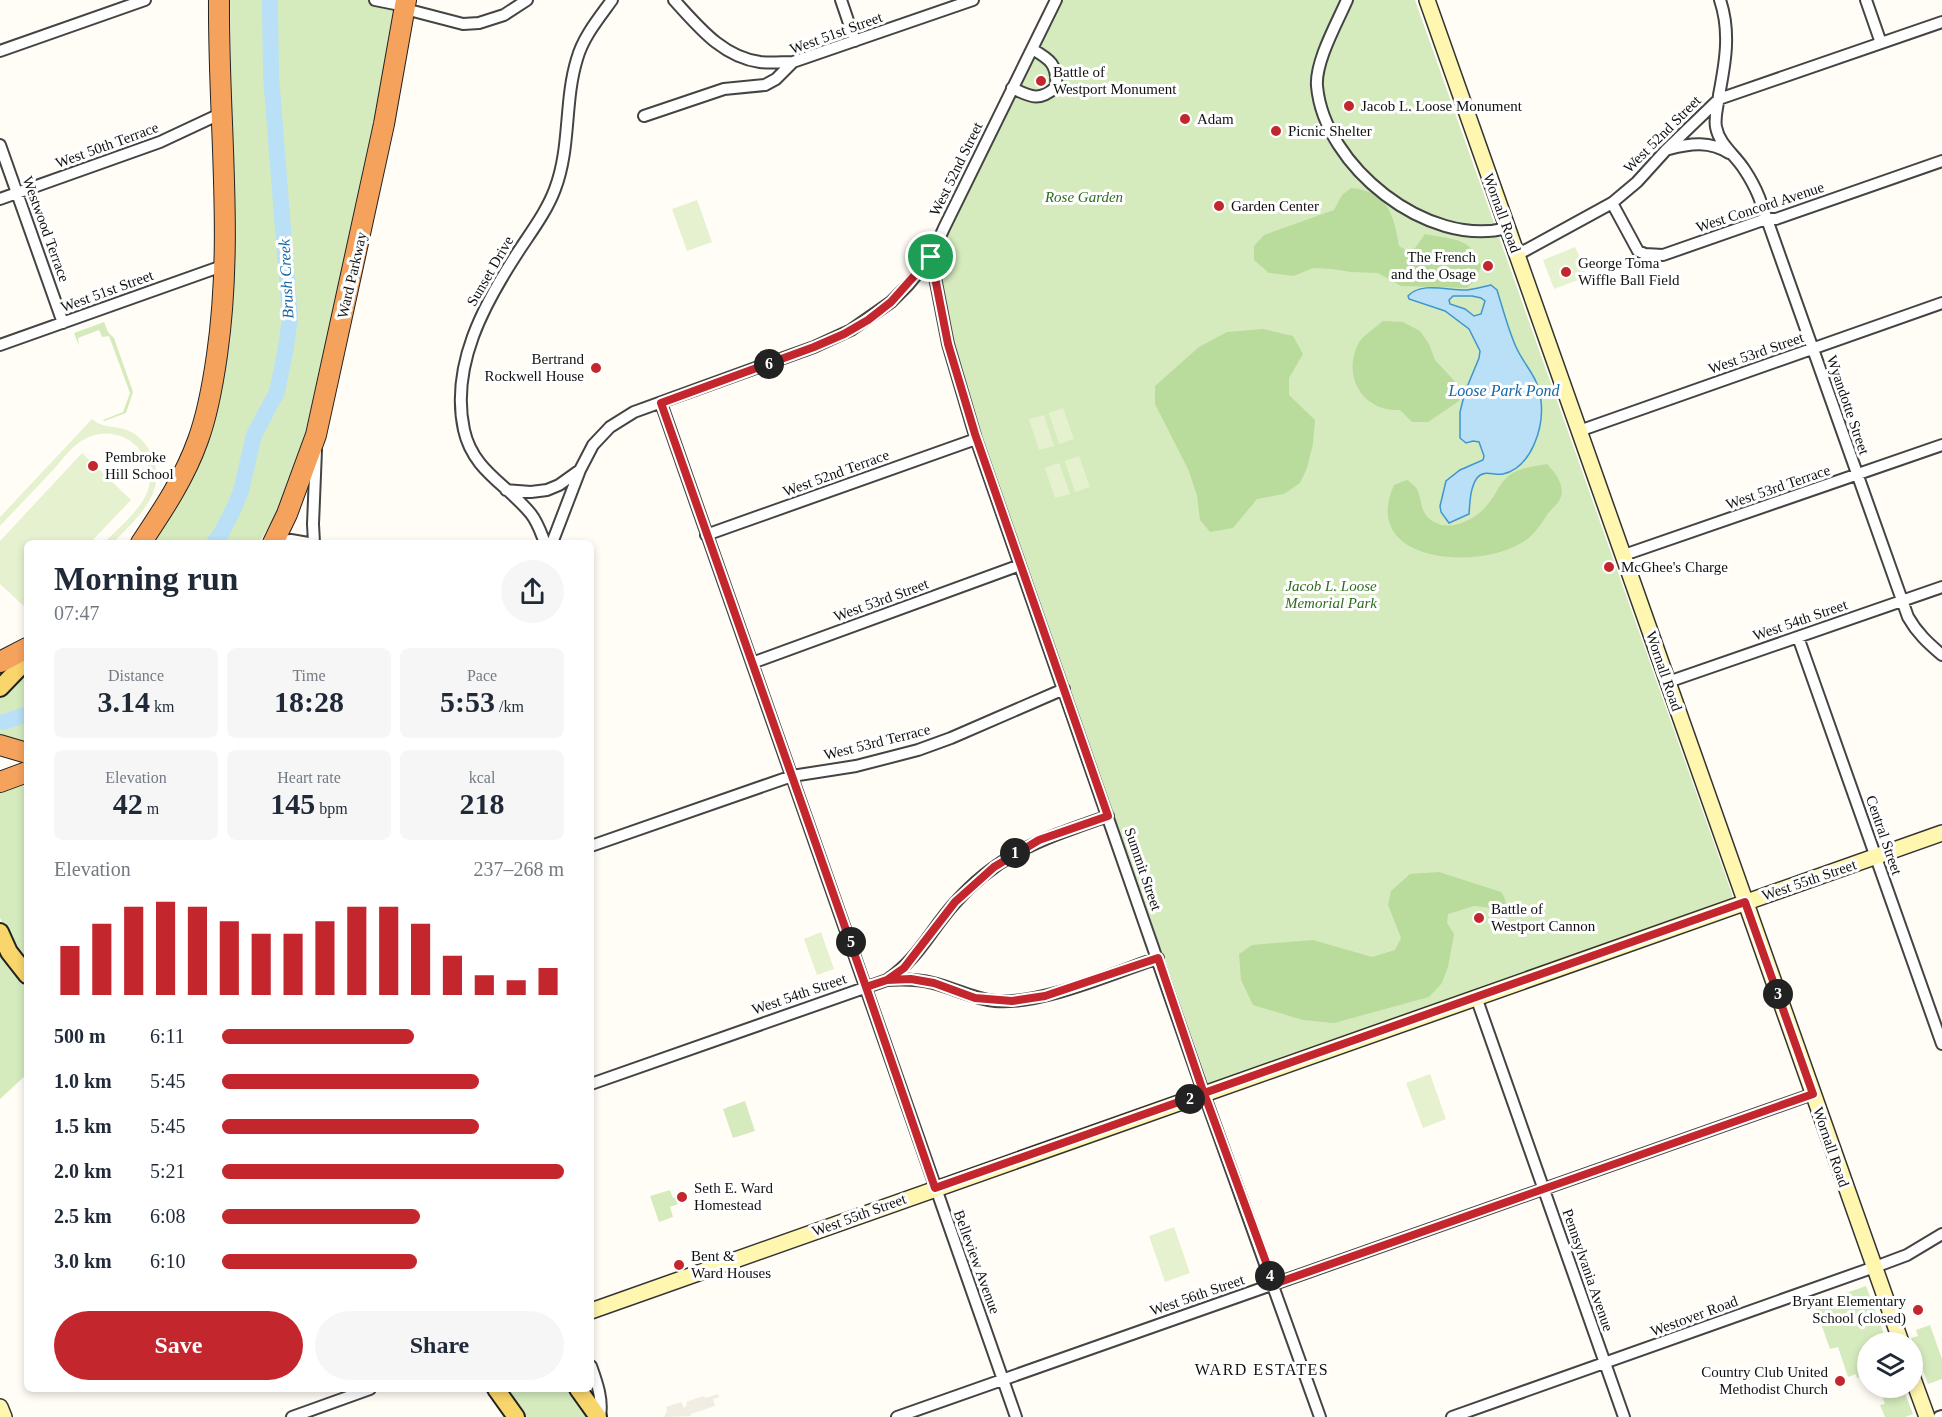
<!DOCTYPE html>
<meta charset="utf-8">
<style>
body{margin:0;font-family:Georgia,serif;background:#f6f6f7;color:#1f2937;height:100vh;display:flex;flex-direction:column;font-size:22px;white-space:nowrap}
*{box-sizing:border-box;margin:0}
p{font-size:20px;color:#747a83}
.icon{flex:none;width:33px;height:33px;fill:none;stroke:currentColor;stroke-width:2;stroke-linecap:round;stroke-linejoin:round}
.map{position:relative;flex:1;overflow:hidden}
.drawer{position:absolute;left:24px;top:540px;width:570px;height:852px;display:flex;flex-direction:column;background:#fff;border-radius:9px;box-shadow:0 3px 9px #0003}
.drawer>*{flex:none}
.tools{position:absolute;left:1857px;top:1332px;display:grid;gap:12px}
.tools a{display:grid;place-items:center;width:66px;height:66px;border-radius:50%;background:#fff;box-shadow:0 3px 9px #0003;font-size:30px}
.pin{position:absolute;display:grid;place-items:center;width:51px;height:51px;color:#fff;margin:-26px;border:3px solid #fff;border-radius:50%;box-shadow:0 2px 6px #0007}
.km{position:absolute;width:30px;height:30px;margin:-15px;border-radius:50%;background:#222;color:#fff;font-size:16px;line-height:30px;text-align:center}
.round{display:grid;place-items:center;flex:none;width:63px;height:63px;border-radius:32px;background:#f6f6f7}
.summary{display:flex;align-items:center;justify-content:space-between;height:102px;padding:0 30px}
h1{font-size:33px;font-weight:800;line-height:45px}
.stats{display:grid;grid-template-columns:repeat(3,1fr);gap:9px;height:102px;padding:6px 30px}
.stats div{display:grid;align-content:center;border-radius:9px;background:#f6f6f7;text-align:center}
.stats b{font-size:30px;font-weight:800}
.stats small{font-size:16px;font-weight:400}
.stats p{font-size:16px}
.chart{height:168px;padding:12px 30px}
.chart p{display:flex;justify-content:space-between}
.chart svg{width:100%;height:108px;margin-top:6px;stroke:#c4262e;stroke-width:6}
.primary-button{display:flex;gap:12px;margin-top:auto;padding:12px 30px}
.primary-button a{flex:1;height:69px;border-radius:36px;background:#c4262e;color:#fff;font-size:24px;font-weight:800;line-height:69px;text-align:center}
.primary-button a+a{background:#f6f6f7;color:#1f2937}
ul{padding:0 30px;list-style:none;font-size:20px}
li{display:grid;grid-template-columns:96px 72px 1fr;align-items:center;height:45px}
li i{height:15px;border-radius:8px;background:#c4262e}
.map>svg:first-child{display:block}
.green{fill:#d5ebbd}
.forest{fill:#b9dc9c}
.pitch{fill:#e6f2cf}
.plaza{fill:#f1ede2}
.water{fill:#b9e0f7;stroke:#3f96cf;stroke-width:1.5;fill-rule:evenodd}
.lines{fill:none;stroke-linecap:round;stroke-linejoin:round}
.river{stroke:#b9e0f7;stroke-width:16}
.street-casing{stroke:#444;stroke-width:14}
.secondary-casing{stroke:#333;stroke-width:18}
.primary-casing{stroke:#222;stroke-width:20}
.highway-casing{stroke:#222;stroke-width:22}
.street{stroke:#fff;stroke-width:10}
.secondary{stroke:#fff6b0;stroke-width:15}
.primary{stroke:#f9d66b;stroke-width:16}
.highway{stroke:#f5a25d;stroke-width:20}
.route-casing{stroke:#fff;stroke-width:12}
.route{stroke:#c4262e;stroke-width:8}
.poi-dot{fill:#c4262e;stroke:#fff;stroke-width:2}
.labels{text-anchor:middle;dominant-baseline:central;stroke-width:6;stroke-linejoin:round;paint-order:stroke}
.street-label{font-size:15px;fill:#111;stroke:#fff}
.poi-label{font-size:15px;fill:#111;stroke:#fff;text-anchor:start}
.park-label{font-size:15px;font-style:italic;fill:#2f6b1f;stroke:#fff}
.water-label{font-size:16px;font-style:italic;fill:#1768a6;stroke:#fff}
.neighbourhood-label{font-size:16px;letter-spacing:1.5px;fill:#111;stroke:#fff}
</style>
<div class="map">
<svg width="1942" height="1417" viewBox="0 0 1942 1417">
<rect width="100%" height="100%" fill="#fffdf5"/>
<!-- green -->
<path class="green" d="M230 0H399L311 430 278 511 259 543H153L180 500 219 399 231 336 234 245Z
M1062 0H1415L1732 894V900L1209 1084 1208 1083 982 438 952 341 938 266 944 241Z
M104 322 108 332 114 338 133 392 126 413 104 421 103 420 123 412 130 393 109 336 102 337 99 330 78 338 79 346 74 333Z
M27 671V748L0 740V696Z
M27 775V966L16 951 0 918V785Z
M0 944 27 984V1074L0 1099Z
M745 1101 755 1131 733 1138 723 1109Z
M670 1190 673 1198 676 1197 678 1204 670 1207 673 1217 659 1222 650 1196Z
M1866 1286 1887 1342H1868L1867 1375 1857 1378 1856 1374 1848 1377 1838 1347 1830 1349 1814 1304Z
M1930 1325 1942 1359V1379L1928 1384 1911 1338 1918 1336 1916 1330Z
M1879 1388H1903L1913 1414 1905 1417H1885L1880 1405 1885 1404Z
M506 1389H570L589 1417H525Z"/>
<!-- forest -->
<path class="forest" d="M1351 188C1387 191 1394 214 1399 246L1408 251 1415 248 1425 234C1452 240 1471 236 1481 266L1476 279 1467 288 1401 286 1378 273 1351 272 1332 269 1313 268 1294 276 1269 273 1254 260V246L1264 235 1334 210 1342 195Z
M1383 321 1403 322 1420 331 1429 344 1435 360 1461 388 1459 401 1428 422H1412L1400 410C1363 412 1342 377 1358 344 1362 336 1375 328 1383 321Z
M1263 329 1293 336 1303 354 1289 378V395L1315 420 1313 444 1307 468 1300 483 1284 494 1257 499 1233 528 1210 532 1200 520 1197 496 1189 471 1155 404V386L1199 347 1227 332Z
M1547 464C1556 473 1567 488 1559 501 1557 504 1553 508 1550 511 1542 522 1535 535 1523 542 1478 571 1359 563 1394 485L1407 480C1410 482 1415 486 1417 489 1423 502 1419 513 1434 522 1451 532 1477 519 1488 504 1496 495 1500 481 1511 474 1521 468 1535 466 1547 464Z
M1439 872 1501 892C1505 898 1508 903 1502 909L1474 906 1448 914 1447 923 1454 934 1448 967 1442 983 1429 997 1334 1023 1303 1020 1253 1005 1241 980 1239 954 1252 945 1313 940 1372 957 1395 950 1401 938 1388 905 1391 891 1410 874Z"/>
<!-- pitch -->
<path class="pitch" d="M697 200 712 242 687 251 672 209Z
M1575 247 1585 268 1584 276 1578 280 1554 289 1543 260Z
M1063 408 1074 439 1059 444 1049 413Z
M1044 415 1054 446 1039 450 1029 419Z
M92 419C105 430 116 424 131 432 141 437 148 446 152 456 169 493 135 519 113 543H104C118 528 141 510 148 490 159 454 121 421 87 438 73 444 64 458 54 469 36 488 18 507 0 526V517Z
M82 453 131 500 90 543H27V609L0 584V541Z
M1079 456 1090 487 1075 492 1065 461Z
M1059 463 1070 494 1055 498 1045 468Z
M821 932 834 969 817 975 804 939Z
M1430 1074 1446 1119 1423 1128 1406 1083Z
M1174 1227 1190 1273 1165 1282 1149 1236Z"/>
<!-- plaza -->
<path class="plaza" d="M718 1394 719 1397 713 1399 715 1406 691 1414V1416L664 1417 667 1411 666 1407 681 1402 684 1408 687 1405 686 1402 703 1396 706 1398Z"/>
<!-- water -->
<path class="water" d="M1491 285 1497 290C1503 309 1508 329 1516 347 1525 367 1539 377 1541 401 1544 427 1532 467 1503 474 1494 476 1484 469 1477 478 1470 488 1470 502 1469 514L1449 523 1441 512 1440 506 1446 481 1460 470 1483 460 1484 456 1479 442 1473 441 1466 443 1460 438V412L1465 392 1479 358 1480 351 1469 329 1445 311 1409 299 1408 296C1421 281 1450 291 1467 290 1475 289 1483 287 1491 285ZM1453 296H1472L1481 298 1485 301 1481 314 1474 316 1465 309 1450 304 1449 300Z"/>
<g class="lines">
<!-- river -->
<path class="river" d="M214 543 222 532 234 508 241 491 254 435 277 392 286 347 290 318 271 76 270 0
M4 722 27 714"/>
<!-- street casing -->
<g class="street-casing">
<path id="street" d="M375 0 405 6 413 11 463 24 479 23 504 15 527 0
M674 0C698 26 722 57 760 62 771 63 782 62 793 62
M841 0 855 41
M1347 0C1337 23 1315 62 1317 86 1324 166 1428 249 1507 228
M1720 0C1731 32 1725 64 1719 95 1718 107 1714 116 1716 127 1719 144 1735 155 1744 169 1750 178 1755 187 1759 197L1908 617C1917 633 1928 643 1942 655
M1866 0 1881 43
M0 51 145 0
M1012 88C1031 97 1039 102 1056 87 1058 65 1050 59 1032 49
M644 116 724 89 765 85 776 79 793 62 973 0
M0 145 63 323
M1669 149C1691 143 1710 141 1729 153
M0 199 160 142 222 113
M1612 203 1638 251 1645 254 1663 255 1766 219H1776L1942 161
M1517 255 1612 203 1637 182 1666 150 1719 99 1942 22
M931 257 948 344 976 439 1204 1094 1320 1417
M0 345 225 265
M661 403 1016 1417
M1579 431 1942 303
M506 490 531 492 547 490 559 485 580 470 593 445 610 427 634 412 814 347 851 330 891 302 908 285 931 257 944 228 1056 0
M706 535 976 439
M274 541 291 540 308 543
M314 543 313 524 316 450
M545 543C541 533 538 523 531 514 507 484 473 471 464 430 450 366 484 304 518 252 531 232 547 211 555 189 571 147 564 101 577 59 583 37 599 18 612 0
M552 543 580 470
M1624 555 1942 445
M1798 637 1942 1044
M752 663 1020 565
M1668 682 1942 587
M591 846 792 776 856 766 918 750 951 738 1064 689
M887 980C903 979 917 979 933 983 954 988 973 999 995 1001 1042 1005 1113 973 1158 958
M1476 997 1624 1417
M591 1084 887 980C918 959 930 931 954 904 999 852 1046 838 1108 816
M591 1366C597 1383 603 1399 600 1417
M292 1417 370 1389
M897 1417 1813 1094
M1452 1417 1883 1264 1907 1255 1942 1234
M1939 1417 1942 1416"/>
</g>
<!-- secondary casing -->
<g class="secondary-casing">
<path id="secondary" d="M1427 0 1901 1342
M591 1311 1942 833
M1912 1376 1927 1417
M0 1407 4 1417"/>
</g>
<!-- primary casing -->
<g class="primary-casing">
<path id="primary" d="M0 688 27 660
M0 932 9 952 27 975
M496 1389 516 1417
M578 1389 598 1417"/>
</g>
<!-- highway casing -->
<g class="highway-casing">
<path id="highway" d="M141 543C163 510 185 477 198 440 208 413 213 383 217 355 234 238 218 118 219 0
M273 543 287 514 316 435 384 124 406 0
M0 662 27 648
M0 745 27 753
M0 782 27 772"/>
</g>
<!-- street -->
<use href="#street" class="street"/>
<!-- secondary -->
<use href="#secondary" class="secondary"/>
<!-- primary -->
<use href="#primary" class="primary"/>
<!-- highway -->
<use href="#highway" class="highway"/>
</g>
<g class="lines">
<!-- route casing -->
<g class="route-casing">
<path id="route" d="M931 257 948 344 975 434 1108 816 1039 840 994 867 955 902 904 968 887 980 866 987 935 1188 1745 902 1813 1094 1274 1284 1208 1104 1204 1094 1158 958 1045 996 1012 1001 975 998 934 983 911 979 887 980 866 987 661 403 814 347 844 334 868 320 891 302 931 257"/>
</g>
<!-- route -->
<use href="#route" class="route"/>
</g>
<!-- markers -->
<g class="poi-dot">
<circle cx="1041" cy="81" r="6"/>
<circle cx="1349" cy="106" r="6"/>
<circle cx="1185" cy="119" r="6"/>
<circle cx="1276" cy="131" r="6"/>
<circle cx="1219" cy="206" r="6"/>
<circle cx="1488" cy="266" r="6"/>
<circle cx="1566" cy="272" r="6"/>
<circle cx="596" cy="368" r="6"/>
<circle cx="93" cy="466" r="6"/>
<circle cx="1609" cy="567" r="6"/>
<circle cx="1479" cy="918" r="6"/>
<circle cx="682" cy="1197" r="6"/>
<circle cx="679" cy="1265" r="6"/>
<circle cx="1918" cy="1310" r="6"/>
<circle cx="1840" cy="1381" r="6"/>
</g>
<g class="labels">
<!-- street labels -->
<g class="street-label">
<text transform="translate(836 33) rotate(-20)">West 51st Street</text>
<text transform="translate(1662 134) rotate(-45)">West 52nd Street</text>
<text transform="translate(107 145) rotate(-20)">West 50th Terrace</text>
<text transform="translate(956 169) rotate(-64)">West 52nd Street</text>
<text transform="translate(1760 207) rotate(-18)">West Concord Avenue</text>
<text transform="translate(1502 213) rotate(70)">Wornall Road</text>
<text transform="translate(46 229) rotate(70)">Westwood Terrace</text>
<text transform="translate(490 271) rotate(-60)">Sunset Drive</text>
<text transform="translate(352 275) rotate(-77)">Ward Parkway</text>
<text transform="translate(107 291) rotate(-20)">West 51st Street</text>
<text transform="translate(1756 353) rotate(-19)">West 53rd Street</text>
<text transform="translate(1848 405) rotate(71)">Wyandotte Street</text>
<text transform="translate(836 473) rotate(-20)">West 52nd Terrace</text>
<text transform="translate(1778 487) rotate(-19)">West 53rd Terrace</text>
<text transform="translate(881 600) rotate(-20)">West 53rd Street</text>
<text transform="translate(1800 620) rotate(-19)">West 54th Street</text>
<text transform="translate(1664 671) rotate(71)">Wornall Road</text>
<text transform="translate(877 742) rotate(-14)">West 53rd Terrace</text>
<text transform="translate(1884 835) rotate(71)">Central Street</text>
<text transform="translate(1143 869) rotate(71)">Summit Street</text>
<text transform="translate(1809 880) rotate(-19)">West 55th Street</text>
<text transform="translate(799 994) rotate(-19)">West 54th Street</text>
<text transform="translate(1831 1147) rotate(71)">Wornall Road</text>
<text transform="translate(859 1215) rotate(-20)">West 55th Street</text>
<text transform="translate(977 1262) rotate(70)">Belleview Avenue</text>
<text transform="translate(1588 1270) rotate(71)">Pennsylvania Avenue</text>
<text transform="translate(1197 1295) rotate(-19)">West 56th Street</text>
<text transform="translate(1694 1316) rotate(-20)">Westover Road</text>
</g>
<!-- poi labels -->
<g class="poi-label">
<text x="1053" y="72">Battle of<tspan x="1053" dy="17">Westport Monument</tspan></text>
<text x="1361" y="106">Jacob L. Loose Monument</text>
<text x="1197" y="119">Adam</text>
<text x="1288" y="131">Picnic Shelter</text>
<text x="1231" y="206">Garden Center</text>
<text x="1476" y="257" text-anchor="end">The French<tspan x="1476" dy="17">and the Osage</tspan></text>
<text x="1578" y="263">George Toma<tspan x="1578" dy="17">Wiffle Ball Field</tspan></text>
<text x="584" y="359" text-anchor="end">Bertrand<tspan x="584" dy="17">Rockwell House</tspan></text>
<text x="105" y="457">Pembroke<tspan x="105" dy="17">Hill School</tspan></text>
<text x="1621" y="567">McGhee's Charge</text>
<text x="1491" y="909">Battle of<tspan x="1491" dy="17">Westport Cannon</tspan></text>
<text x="694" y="1188">Seth E. Ward<tspan x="694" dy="17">Homestead</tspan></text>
<text x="691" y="1256">Bent &amp;<tspan x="691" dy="17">Ward Houses</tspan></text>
<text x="1906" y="1301" text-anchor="end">Bryant Elementary<tspan x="1906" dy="17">School (closed)</tspan></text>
<text x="1828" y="1372" text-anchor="end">Country Club United<tspan x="1828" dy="17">Methodist Church</tspan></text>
</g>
<!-- park labels -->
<g class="park-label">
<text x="1084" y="197">Rose Garden</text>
<text x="1331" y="586">Jacob L. Loose<tspan x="1331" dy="17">Memorial Park</tspan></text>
</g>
<!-- water labels -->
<g class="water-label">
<text transform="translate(286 279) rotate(-93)">Brush Creek</text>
<text x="1504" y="390">Loose Park Pond</text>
</g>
<!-- neighbourhood labels -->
<g class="neighbourhood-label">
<text x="1262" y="1369">WARD ESTATES</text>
</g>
</g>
</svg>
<div class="tools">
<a><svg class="icon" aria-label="layers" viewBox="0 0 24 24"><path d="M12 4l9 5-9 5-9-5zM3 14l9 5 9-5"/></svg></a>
</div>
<div class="pin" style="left:931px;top:257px;background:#1e9e55"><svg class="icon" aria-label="arrive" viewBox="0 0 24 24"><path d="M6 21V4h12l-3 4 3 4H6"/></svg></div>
<b class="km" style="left:1015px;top:853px">1</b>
<b class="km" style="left:1190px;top:1099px">2</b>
<b class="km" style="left:1778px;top:994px">3</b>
<b class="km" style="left:1270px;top:1276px">4</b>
<b class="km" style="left:851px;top:942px">5</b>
<b class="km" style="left:769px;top:364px">6</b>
<section class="drawer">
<div class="summary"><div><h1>Morning run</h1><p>07:47</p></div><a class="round"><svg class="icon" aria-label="share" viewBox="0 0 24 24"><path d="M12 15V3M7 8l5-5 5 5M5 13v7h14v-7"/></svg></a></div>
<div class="stats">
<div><p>Distance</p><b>3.14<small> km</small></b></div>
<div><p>Time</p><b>18:28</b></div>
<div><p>Pace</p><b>5:53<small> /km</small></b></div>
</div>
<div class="stats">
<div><p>Elevation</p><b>42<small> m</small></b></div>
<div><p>Heart rate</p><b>145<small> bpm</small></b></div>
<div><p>kcal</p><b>218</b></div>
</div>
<div class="chart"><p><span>Elevation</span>237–268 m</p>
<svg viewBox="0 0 160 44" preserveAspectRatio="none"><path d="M5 44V24M15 44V15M25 44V8M35 44V6M45 44V8M55 44V14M65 44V19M75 44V19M85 44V14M95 44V8M105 44V8M115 44V15M125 44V28M135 44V36M145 44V38M155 44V33"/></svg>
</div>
<ul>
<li><b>500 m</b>6:11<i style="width:56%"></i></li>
<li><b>1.0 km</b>5:45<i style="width:75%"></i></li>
<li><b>1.5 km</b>5:45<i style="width:75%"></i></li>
<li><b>2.0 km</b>5:21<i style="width:100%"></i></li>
<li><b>2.5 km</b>6:08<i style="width:58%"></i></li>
<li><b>3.0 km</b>6:10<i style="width:57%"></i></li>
</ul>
<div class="primary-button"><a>Save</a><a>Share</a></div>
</section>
</div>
